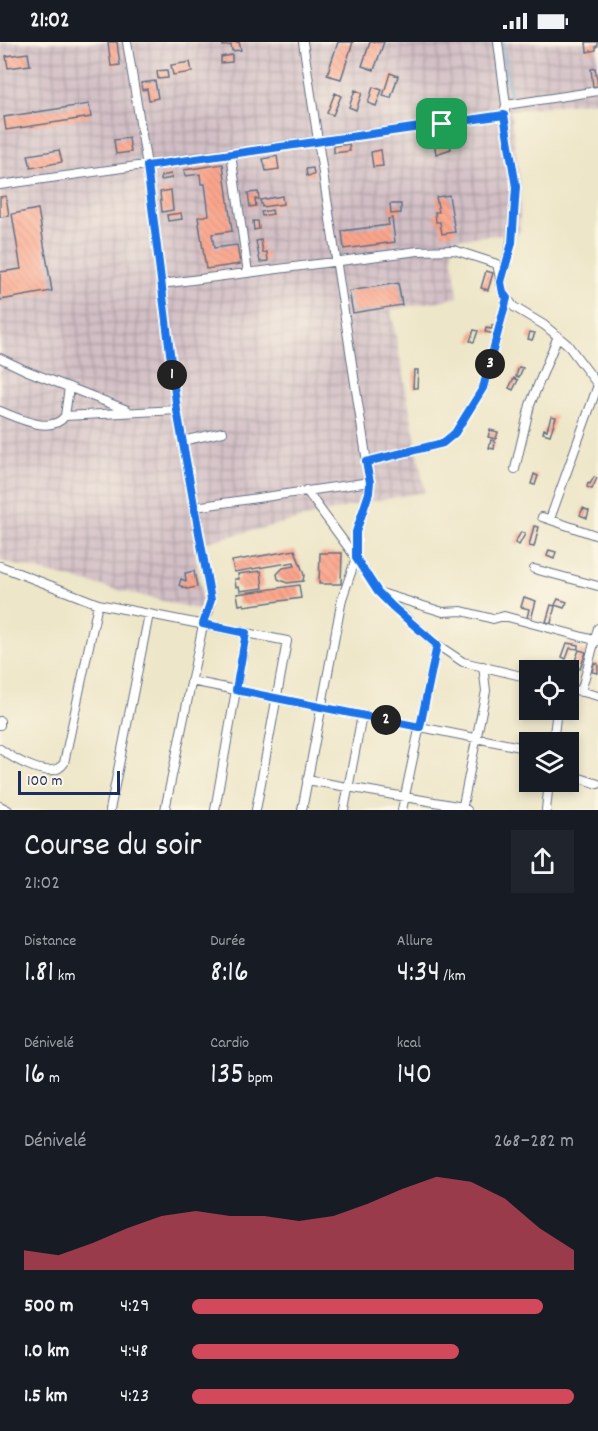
<!DOCTYPE html>
<html lang="fr">
<meta charset="utf-8">
<style>
body{margin:0;font-family:Dekko,sans-serif;background:#20242c;color:#f1f3f6;height:100vh;display:flex;flex-direction:column;font-size:22px;white-space:nowrap}
*{box-sizing:border-box;margin:0}
p{font-size:20px;color:#9ea1a6}
.icon{flex:none;width:33px;height:33px;fill:none;stroke:currentColor;stroke-width:2;stroke-linecap:round;stroke-linejoin:round}
.map{position:relative;height:768px;overflow:hidden}
.sheet{display:flex;flex-direction:column;background:#171b24;flex:1}
.sheet>*{flex:none}
.controls{position:absolute;left:519px;top:618px;display:grid;gap:12px}
.controls a{display:grid;place-items:center;width:60px;height:60px;border-radius:0px;background:#171b24;box-shadow:0 3px 9px #0003;font-size:30px}
.scale{position:absolute;left:18px;bottom:15px;width:102px;box-sizing:border-box;padding-left:6px;border:3px solid #1b2f5e;border-top:0;font-size:16px;line-height:21px;white-space:nowrap;color:#1b2f5e;-webkit-text-stroke:4px #fcf5e5;paint-order:stroke}
.pin{position:absolute;display:grid;place-items:center;width:51px;height:51px;color:#fff;margin:-26px;border-radius:12px;box-shadow:0 3px 9px #0006}
.km{position:absolute;width:30px;height:30px;margin:-15px;border-radius:50%;background:#222;color:#fff;font-size:16px;line-height:30px;text-align:center}
.round{display:grid;place-items:center;flex:none;width:63px;height:63px;border-radius:0px;background:#20242c}
.head{display:flex;align-items:center;justify-content:space-between;height:102px;padding:0 24px}
h1{font-size:33px;font-weight:600;line-height:45px}
.stats{display:grid;grid-template-columns:repeat(3,1fr);gap:9px;height:102px;padding:6px 24px}
.stats div{display:grid;align-content:center}
.stats b{font-size:30px;font-weight:600}
.stats small{font-size:16px;font-weight:400}
.stats p{font-size:16px}
.chart{height:168px;padding:12px 24px}
.chart p{display:flex;justify-content:space-between}
.chart svg{width:100%;height:108px;margin-top:6px;fill:#d1495b;opacity:.7}
ul{padding:0 24px;list-style:none;font-size:20px}
li{display:grid;grid-template-columns:96px 72px 1fr;align-items:center;height:45px}
li i{height:15px;border-radius:8px;background:#d1495b}
.status{display:flex;justify-content:space-between;align-items:center;height:42px;padding:0 30px;background:#171b24;direction:ltr}
.status svg{height:16px;fill:currentColor}
.map>svg:first-child{display:block}
.industrial{fill:url(#industrial-grid)}
.lines{fill:none;stroke-linecap:round;stroke-linejoin:round}
.stream{stroke:#56b0d3;stroke-width:2}
.building{fill:url(#building-back-hatch)}
.minor-casing{stroke:#646f83;stroke-width:10}
.minor{stroke:#fff;stroke-width:8}
.route-casing{stroke:#fff;stroke-width:12}
.route{stroke:#1a73e8;stroke-width:8}
</style>
<div class="status"><b>21:02</b><svg viewBox="0 0 49 12"><path d="M0 12V9h3v3zM5 12V6h3v6zM10 12V3h3v9zM15 12V0h3v12zM26 1h20v11H26zM47 4h2v5h-2z"/></svg></div>
<div class="map">
<svg width="598" height="768" viewBox="0 0 598 768">
<defs>
<pattern id="industrial-grid" width="8" height="8" patternUnits="userSpaceOnUse" patternTransform="scale(1.5)"><rect width="8" height="8" fill="#d2bec5"/><path d="M0 4h8M4 0v8" fill="none" stroke="#aa9ba3"/></pattern>
<pattern id="building-back-hatch" width="6" height="6" patternUnits="userSpaceOnUse" patternTransform="scale(1.5)"><rect width="6" height="6" fill="#fca68c"/><path d="M-1 5l2 2M0 0l6 6M5-1l2 2" fill="none" stroke="#d78f7b"/></pattern>
</defs>
<rect width="100%" height="100%" fill="#fcf5e5"/>
<filter id="ink" filterUnits="userSpaceOnUse"><feTurbulence type="fractalNoise" baseFrequency=".0167" numOctaves="2"/><feDisplacementMap in="SourceGraphic" scale="12" xChannelSelector="R" yChannelSelector="G"/><feConvolveMatrix kernelMatrix="1 2 1 2 8 2 1 2 1" color-interpolation-filters="sRGB"/></filter>
<filter id="wash" filterUnits="userSpaceOnUse"><feTurbulence type="fractalNoise" baseFrequency=".008" numOctaves="4" result="noise"/><feDisplacementMap in="SourceGraphic" scale="24" xChannelSelector="R" yChannelSelector="G"/><feGaussianBlur stdDeviation="1.35" result="paint"/><feColorMatrix in="noise" values="0 0 0 0 0 0 0 0 0 0 0 0 0 0 0 0 0 1.4 0 .05"/><feComposite in="paint" operator="in"/></filter>
<g filter="url(#wash)">
<rect width="100%" height="100%" fill="#ede6c8"/>
<!-- industrial -->
<path class="industrial" d="M0 0H598V59L510 68 520 139V191L450 197 458 255 391 268 425 450 369 460 194 503 204 569 0 519Z"/>
<g class="lines">
<!-- stream -->
<path class="stream" d="M503 0 510 57"/>
</g>
<g id="blocks">
<!-- building -->
<path class="building" d="M108 0H117L120 23 111 24Z
M223 0H239L241 8 232 9 231 3 223 4Z
M338 0H353L341 37 327 33Z
M370 0H384L374 28 362 24Z
M586 0H598V4H596V8L587 10Z
M28 11 30 23 8 26 6 14Z
M232 13V20L221 21V15Z
M190 20 192 30 173 33 171 23Z
M595 26 598 44 593 45 591 27Z
M167 28 168 36 158 37 157 29Z
M390 31 398 34 391 56 383 54Z
M155 39 158 56 149 58 147 47 142 48 141 41Z
M373 45 382 48 376 64 368 61Z
M355 48 362 51 356 68 349 65Z
M335 51 341 54 333 73 327 71Z
M89 62 91 75 6 88 4 75Z
M448 90 451 107 436 112 433 93Z
M129 96 131 110 116 112 114 98Z
M349 102 350 109 334 111V104Z
M59 108 62 120 31 126 28 113Z
M381 108 383 124 373 125 371 110Z
M277 114 279 127 266 129 263 117Z
M223 122 232 189 212 192 214 206 237 203 240 222 206 227 198 175 209 173 205 142H201L200 132 185 134 184 128Z
M313 126 314 133 307 134 306 127Z
M171 132 172 136 161 138V134Z
M171 148 173 168 162 170 160 150Z
M258 150 259 157H255L256 164 250 165 248 151Z
M449 153 455 190 442 192 440 180H436L435 170H439L436 155Z
M6 154 9 174 0 175V155Z
M282 154 283 162 262 165 260 158Z
M390 162H401V171L391 172Z
M38 167 52 249 0 258V230L21 227 12 172Z
M272 168 273 172 262 174 261 170Z
M181 171 182 177 168 179 167 173Z
M392 176 395 200 344 207 342 189 389 183 388 177Z
M253 179H258L259 187 254 188Z
M261 198 263 211 267 210 268 219 260 220 256 199Z
M486 229 493 231 488 248 481 246Z
M398 241 402 263 353 271 349 249Z
M492 283 496 284 495 292 485 290 486 286 492 287Z
M474 288 478 289 474 300 470 299Z
M530 290 535 291 532 298 528 297Z
M519 325 523 326 519 335 516 334Z
M414 328H418L417 346H413Z
M514 336 518 338 513 348 509 346Z
M551 374 556 375 550 393 543 391 544 387 547 388Z
M490 388 498 390 496 397 488 395Z
M491 398 495 399 494 407 489 406Z
M534 432 538 434 535 443 531 442Z
M594 435 597 436 592 447 587 445 588 441 590 442Z
M583 466 589 469 587 476 580 473Z
M534 484 539 485 534 505 529 504Z
M521 490 525 492 519 503 515 501Z
M295 508 304 533 303 539 287 541 278 537 277 532 283 526 295 524 294 520 234 530 232 519Z
M549 508 556 510 554 517 547 514Z
M320 511H342L341 542H319Z
M194 529 197 545 187 547 179 543 181 537 186 539 185 531Z
M261 529 263 546 240 549 239 544 236 545 235 537H239L238 532Z
M299 543 301 556 244 564V562L239 563 237 552Z
M524 555 536 559 531 577 527 576 529 567 521 565Z
M558 557 567 560 564 566 555 563Z
M551 563 555 564 551 581 546 580Z
M567 601 578 603V607L570 606 566 617 562 615Z
M579 608 586 610 580 627 573 624Z
M594 621 598 622V631L592 630Z"/>
</g>
</g>
<g filter="url(#ink)">
<use href="#blocks" fill-opacity="0" stroke="#646f83" stroke-width="1.5"/>
<g class="lines">
<!-- minor casing -->
<g class="minor-casing">
<path id="minor" d="M127 0 147 124 177 368 211 558 209 569 204 578 165 768
M506 63 598 49
M231 112 248 231
M0 143 504 73 506 63 498 0
M502 238 511 201 516 145 504 73
M161 242 418 209 454 208 497 222 503 251 514 265 544 283 567 302 598 343
M0 316 25 328 127 368
M0 369C18 376 51 393 65 374L177 368
M65 374 69 345
M182 399 223 390
M366 420 443 401 455 391 483 346 507 256
M515 427 530 363 558 294
M306 448 356 516 378 550 433 600 463 620 530 636
M195 465 370 440
M542 475 598 494
M550 477 598 343
M0 524 98 562 287 599 256 768
M534 527 598 544
M381 551 443 570 462 569 493 577 504 574 598 599
M191 639 530 707
M568 646 598 654
M581 650 598 586
M0 679V683
M553 700 557 668
M0 707C14 717 52 740 64 721L98 562
M568 732 598 742
M307 738 463 765 467 768
M0 764 8 768
M110 768 149 572
M215 768 246 591
M302 768 342 557 356 516V490L369 451 370 440 303 0
M344 768 362 673
M402 768 437 603
M462 768 486 649 483 624
M546 768 549 740"/>
</g>
<!-- minor -->
<use href="#minor" class="minor"/>
</g>
</g>
<g class="lines" filter="url(#ink)">
<!-- route casing -->
<g class="route-casing">
<path id="route" d="M504 73 516 145 512 201 501 240 503 251 507 256 483 346 455 391 443 401 366 420 370 440 369 451 356 490V516L378 550 393 565 437 603 420 685 236 648 246 591 203 582 211 558 177 368 147 124Z"/>
</g>
<!-- route -->
<use href="#route" class="route"/>
</g>
</svg>
<div class="controls">
<a><svg class="icon" aria-label="locate" viewBox="0 0 24 24"><circle cx="12" cy="12" r="6"/><path d="M12 2v4M12 18v4M2 12h4M18 12h4"/></svg></a>
<a><svg class="icon" aria-label="layers" viewBox="0 0 24 24"><path d="M12 4l9 5-9 5-9-5zM3 14l9 5 9-5"/></svg></a>
</div>
<div class="scale">100 m</div>
<div class="pin" style="left:442px;top:82px;background:#1e9e55"><svg class="icon" aria-label="arrive" viewBox="0 0 24 24"><path d="M6 21V4h12l-3 4 3 4H6"/></svg></div>
<b class="km" style="left:172px;top:333px">1</b>
<b class="km" style="left:386px;top:678px">2</b>
<b class="km" style="left:490px;top:322px">3</b>
</div>
<section class="sheet">
<div class="head"><div><h1>Course du soir</h1><p>21:02</p></div><a class="round"><svg class="icon" aria-label="share" viewBox="0 0 24 24"><path d="M12 15V3M7 8l5-5 5 5M5 13v7h14v-7"/></svg></a></div>
<div class="stats">
<div><p>Distance</p><b>1.81<small> km</small></b></div>
<div><p>Durée</p><b>8:16</b></div>
<div><p>Allure</p><b>4:34<small> /km</small></b></div>
</div>
<div class="stats">
<div><p>Dénivelé</p><b>16<small> m</small></b></div>
<div><p>Cardio</p><b>135<small> bpm</small></b></div>
<div><p>kcal</p><b>140</b></div>
</div>
<div class="chart"><p><span>Dénivelé</span>268–282 m</p>
<svg viewBox="0 0 160 44" preserveAspectRatio="none"><path d="M0 44V36L10 38L20 33L30 27L40 22L50 20L60 22L70 22L80 24L90 22L100 17L110 11L120 6L130 8L140 15L150 27L160 36V44z"/></svg>
</div>
<ul>
<li><b>500 m</b>4:29<i style="width:92%"></i></li>
<li><b>1.0 km</b>4:48<i style="width:70%"></i></li>
<li><b>1.5 km</b>4:23<i style="width:100%"></i></li>
</ul>
</section>
